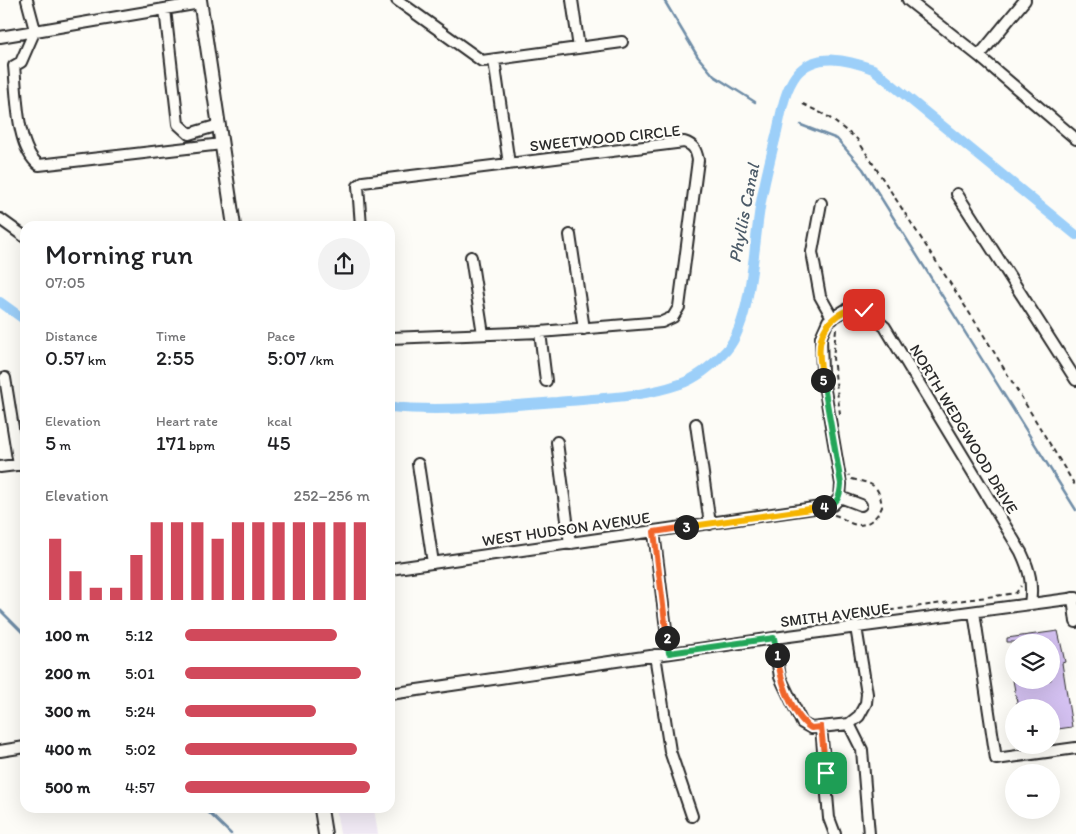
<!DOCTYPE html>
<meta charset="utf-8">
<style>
body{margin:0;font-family:Itim,sans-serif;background:#f2f2f2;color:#202124;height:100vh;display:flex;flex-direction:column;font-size:19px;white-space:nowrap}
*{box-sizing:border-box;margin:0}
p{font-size:16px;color:#757577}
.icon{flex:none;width:28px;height:28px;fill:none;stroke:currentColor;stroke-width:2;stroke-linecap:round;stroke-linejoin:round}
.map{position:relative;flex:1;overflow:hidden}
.panel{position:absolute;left:20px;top:221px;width:375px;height:592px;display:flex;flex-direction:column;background:#fff;border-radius:15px;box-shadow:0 5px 20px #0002}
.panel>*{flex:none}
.buttons{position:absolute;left:1005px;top:634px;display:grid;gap:10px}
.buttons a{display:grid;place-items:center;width:55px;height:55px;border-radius:50%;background:#fff;box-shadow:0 5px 20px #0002;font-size:25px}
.pin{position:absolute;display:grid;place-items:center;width:42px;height:42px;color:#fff;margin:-21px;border-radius:10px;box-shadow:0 2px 8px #0006}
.km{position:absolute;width:25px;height:25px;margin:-12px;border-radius:50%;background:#222;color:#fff;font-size:14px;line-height:25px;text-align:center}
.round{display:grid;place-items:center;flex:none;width:52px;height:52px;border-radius:26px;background:#f2f2f2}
.headline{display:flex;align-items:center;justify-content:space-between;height:85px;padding:0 25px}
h1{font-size:28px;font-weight:600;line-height:38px}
.figures{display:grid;grid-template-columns:repeat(3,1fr);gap:8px;height:85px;padding:5px 25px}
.figures div{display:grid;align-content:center}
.figures b{font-size:21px;font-weight:600}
.figures small{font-size:14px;font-weight:400}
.figures p{font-size:14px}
.chart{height:140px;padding:10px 25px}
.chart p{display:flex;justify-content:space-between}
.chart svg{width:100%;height:90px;margin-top:5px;stroke:#d1495b;stroke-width:6}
ul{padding:0 25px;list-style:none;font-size:16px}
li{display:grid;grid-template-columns:80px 60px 1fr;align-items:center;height:38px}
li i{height:12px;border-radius:6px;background:#d1495b}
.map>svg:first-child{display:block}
.built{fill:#f1eaf5}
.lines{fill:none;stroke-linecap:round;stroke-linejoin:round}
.stream{stroke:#6f8da7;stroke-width:2.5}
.canal{stroke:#9ccff9;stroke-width:10}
.building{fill:#d4c1f1;stroke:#2b2b2b}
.minor-casing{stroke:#2b2b2b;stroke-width:14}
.major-casing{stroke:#2b2b2b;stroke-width:16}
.path{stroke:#2b2b2b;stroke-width:2;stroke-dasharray:5 4;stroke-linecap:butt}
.minor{stroke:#fdfcf7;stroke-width:10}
.major{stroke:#fdfcf7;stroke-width:12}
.split-1-casing{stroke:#fff;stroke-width:10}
.split-2-casing{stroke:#fff;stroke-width:10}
.split-3-casing{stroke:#fff;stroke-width:10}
.split-4-casing{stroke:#fff;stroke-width:10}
.split-5-casing{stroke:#fff;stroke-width:10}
.split-6-casing{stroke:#fff;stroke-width:10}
.split-1{stroke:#f0652b;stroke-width:6}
.split-2{stroke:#22a559;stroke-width:6}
.split-3{stroke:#f0652b;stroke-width:6}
.split-4{stroke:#f5b400;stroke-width:6}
.split-5{stroke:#22a559;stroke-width:6}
.split-6{stroke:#f5b400;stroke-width:6}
.labels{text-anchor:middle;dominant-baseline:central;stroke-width:4.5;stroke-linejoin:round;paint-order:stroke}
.street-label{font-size:16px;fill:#2b2b2b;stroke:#fdfcf7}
.water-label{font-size:18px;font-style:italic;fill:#4d5c69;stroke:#fdfcf7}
</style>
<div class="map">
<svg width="1076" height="834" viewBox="0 0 1076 834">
<rect width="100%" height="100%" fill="#fdfcf7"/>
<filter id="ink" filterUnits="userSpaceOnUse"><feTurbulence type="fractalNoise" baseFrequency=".02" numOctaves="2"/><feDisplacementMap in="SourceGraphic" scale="10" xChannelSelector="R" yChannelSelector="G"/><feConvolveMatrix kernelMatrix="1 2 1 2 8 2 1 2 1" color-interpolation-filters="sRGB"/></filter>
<g filter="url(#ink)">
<!-- built -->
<path class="built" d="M336 809H374L378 834H340Z"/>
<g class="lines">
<!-- stream -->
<path class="stream" d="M664 0 698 57 714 76 755 102
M801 125 837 139 863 169 1076 510
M0 610 25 635
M205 809 231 834"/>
<!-- canal -->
<path class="canal" d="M0 302 25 320
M390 407C445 412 502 406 557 402 598 398 640 398 680 384 695 379 712 366 723 354 753 326 753 244 761 202 765 179 771 156 777 132 781 114 784 91 796 75 815 51 849 60 873 69L1076 235"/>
</g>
<!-- building -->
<path class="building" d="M1058 631 1065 662 1062 663 1072 727 1051 730V708H1018L1013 680H1051V642H1007V638Z"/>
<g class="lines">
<!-- minor casing -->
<g class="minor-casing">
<path id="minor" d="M27 0 35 30
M397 0 482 61 622 42
M572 0 579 48
M908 0 979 56 1076 139
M165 9 178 124 189 134 219 125
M35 30 21 62 14 66C17 94 16 148 39 165L222 144
M0 37 200 3
M979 56 1025 0
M494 60 509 164
M957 194 1076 380
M821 203 812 252 820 296 833 319
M0 219 25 237
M361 226 358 186 363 182 684 142C694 145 696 150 698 160L679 307 673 317 662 322 540 332 390 338
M570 235 584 329
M471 257 483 334
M540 332 546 381
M5 378 19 465
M696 424 710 524
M557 442 570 544
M418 464 433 563
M0 467 24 464
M840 497 841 484 822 373 821 337 828 321 847 309 865 310 885 327 1021 552C1030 571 1033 584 1030 604
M840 497 861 505
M654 532 669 653
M390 569 821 507 833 505 840 497
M1073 598 1076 622
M974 612 996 759 1076 748
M774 638 780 677 802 723 811 728 849 724 859 716 866 703 867 694 856 627
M655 655 670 751 692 816
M390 694 774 638 1076 598
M849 724 862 750 869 834
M821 727 829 818 835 834
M0 751 25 747"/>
</g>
<!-- major casing -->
<g class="major-casing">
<path id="major" d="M200 0 234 226
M321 809 325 834"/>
</g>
<!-- path -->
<path class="path" d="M803 104 827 116 857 139 983 334 1076 487
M836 329 833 358 840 414
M834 515C841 516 846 522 853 524 866 528 877 518 882 507 879 483 872 484 852 479L849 475
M863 614 1016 593 1021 586"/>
<!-- minor -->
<use href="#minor" class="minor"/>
<!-- major -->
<use href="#major" class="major"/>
</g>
</g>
<g class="lines" filter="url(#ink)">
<!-- split-1 casing -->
<g class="split-1-casing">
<path id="split-1" d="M777 655C780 678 791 715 811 728L821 727 826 773"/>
</g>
<!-- split-2 casing -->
<g class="split-2-casing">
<path id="split-2" d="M667 638 669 653 774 638 777 655"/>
</g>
<!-- split-3 casing -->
<g class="split-3-casing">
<path id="split-3" d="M667 638 654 532 686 527"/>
</g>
<!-- split-4 casing -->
<g class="split-4-casing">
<path id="split-4" d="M686 527 824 507"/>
</g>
<!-- split-5 casing -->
<g class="split-5-casing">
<path id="split-5" d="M823 380 841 484C840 497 838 504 824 507"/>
</g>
<!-- split-6 casing -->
<g class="split-6-casing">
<path id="split-6" d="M823 380C818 355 815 331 838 315 848 309 853 308 864 310"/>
</g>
<!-- split-1 -->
<use href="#split-1" class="split-1"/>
<!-- split-2 -->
<use href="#split-2" class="split-2"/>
<!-- split-3 -->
<use href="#split-3" class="split-3"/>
<!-- split-4 -->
<use href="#split-4" class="split-4"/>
<!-- split-5 -->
<use href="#split-5" class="split-5"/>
<!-- split-6 -->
<use href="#split-6" class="split-6"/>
</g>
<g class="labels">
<!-- street labels -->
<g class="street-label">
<text transform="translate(605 138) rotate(-6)">SWEETWOOD CIRCLE</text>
<text transform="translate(964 429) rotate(59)">NORTH WEDGWOOD DRIVE</text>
<text transform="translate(566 529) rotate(-8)">WEST HUDSON AVENUE</text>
<text transform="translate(835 615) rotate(-7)">SMITH AVENUE</text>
</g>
<!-- water labels -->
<g class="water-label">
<text transform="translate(744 213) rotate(-79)">Phyllis Canal</text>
</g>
</g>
</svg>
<div class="buttons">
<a><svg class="icon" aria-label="layers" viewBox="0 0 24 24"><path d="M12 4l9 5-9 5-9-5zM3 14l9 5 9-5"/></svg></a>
<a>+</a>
<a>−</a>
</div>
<div class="pin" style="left:826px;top:773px;background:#1e9e55"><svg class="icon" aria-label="arrive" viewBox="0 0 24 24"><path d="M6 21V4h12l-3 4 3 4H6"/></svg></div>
<div class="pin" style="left:864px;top:310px;background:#d93025"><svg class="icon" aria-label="check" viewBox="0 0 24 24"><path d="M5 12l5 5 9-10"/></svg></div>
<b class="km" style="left:777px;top:655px">1</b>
<b class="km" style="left:667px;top:638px">2</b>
<b class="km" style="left:686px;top:527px">3</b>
<b class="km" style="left:824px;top:507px">4</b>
<b class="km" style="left:823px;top:380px">5</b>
<section class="panel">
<div class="headline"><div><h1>Morning run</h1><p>07:05</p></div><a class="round"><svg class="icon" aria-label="share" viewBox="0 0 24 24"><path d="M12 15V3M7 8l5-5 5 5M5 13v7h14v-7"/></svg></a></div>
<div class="figures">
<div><p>Distance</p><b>0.57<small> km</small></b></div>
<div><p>Time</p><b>2:55</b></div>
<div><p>Pace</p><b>5:07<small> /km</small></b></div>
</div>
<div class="figures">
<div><p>Elevation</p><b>5<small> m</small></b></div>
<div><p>Heart rate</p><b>171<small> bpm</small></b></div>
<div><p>kcal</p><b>45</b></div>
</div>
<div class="chart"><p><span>Elevation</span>252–256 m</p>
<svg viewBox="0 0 160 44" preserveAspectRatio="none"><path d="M5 44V14M15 44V30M25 44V38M35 44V38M45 44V22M55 44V6M65 44V6M75 44V6M85 44V14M95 44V6M105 44V6M115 44V6M125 44V6M135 44V6M145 44V6M155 44V6"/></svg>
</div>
<ul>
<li><b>100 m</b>5:12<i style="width:82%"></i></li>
<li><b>200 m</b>5:01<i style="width:95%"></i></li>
<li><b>300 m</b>5:24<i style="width:71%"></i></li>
<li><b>400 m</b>5:02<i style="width:93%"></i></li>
<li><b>500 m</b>4:57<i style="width:100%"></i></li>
</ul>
</section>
</div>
